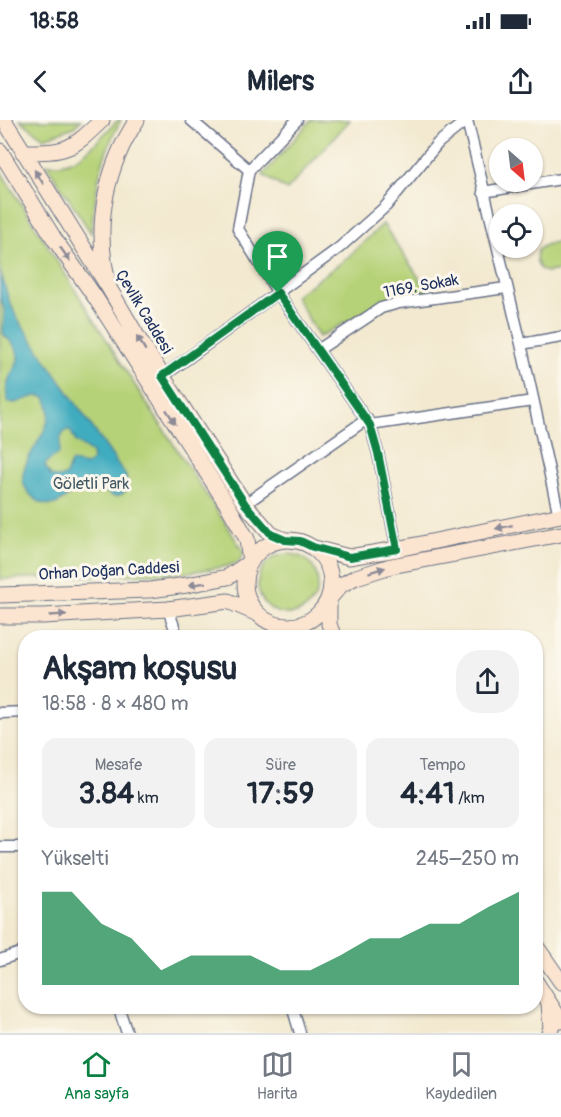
<!DOCTYPE html>
<html lang="tr">
<meta charset="utf-8">
<style>
body{margin:0;font-family:Pangolin,sans-serif;background:#f2f2f3;color:#1f2937;height:100vh;display:flex;flex-direction:column;font-size:22px;white-space:nowrap}
*{box-sizing:border-box;margin:0}
p{font-size:20px;color:#747a83}
.icon{flex:none;width:33px;height:33px;fill:none;stroke:currentColor;stroke-width:2;stroke-linecap:round;stroke-linejoin:round}
.map{position:relative;flex:1;overflow:hidden}
.details{position:absolute;left:18px;top:510px;width:525px;height:384px;display:flex;flex-direction:column;background:#fff;border-radius:24px;box-shadow:0 2px 4px #0004}
.details>*{flex:none}
.needle{width:39px;rotate:152deg}
.controls{position:absolute;left:489px;top:18px;display:grid;gap:12px}
.controls a{display:grid;place-items:center;width:54px;height:54px;border-radius:50%;background:#fff;box-shadow:0 2px 4px #0004;font-size:30px}
.pin{position:absolute;display:grid;place-items:center;width:51px;height:51px;color:#fff;margin:-62px -26px;border-radius:50% 50% 50% 0;rotate:-45deg;box-shadow:0 0 6px #0007}
.pin .icon{rotate:45deg}
.round{display:grid;place-items:center;flex:none;width:63px;height:63px;border-radius:24px;background:#f2f2f3}
.overview{display:flex;align-items:center;justify-content:space-between;height:102px;padding:0 24px}
h1{font-size:33px;font-weight:800;line-height:45px}
.figures{display:grid;grid-template-columns:repeat(3,1fr);gap:9px;height:102px;padding:6px 24px}
.figures div{display:grid;align-content:center;border-radius:15px;background:#f2f2f3;text-align:center}
.figures b{font-size:30px;font-weight:800}
.figures small{font-size:16px;font-weight:400}
.figures p{font-size:16px}
.chart{height:168px;padding:12px 24px}
.chart p{display:flex;justify-content:space-between}
.chart svg{width:100%;height:108px;margin-top:6px;fill:#0b8043;opacity:.7}
.status{display:flex;justify-content:space-between;align-items:center;height:42px;padding:0 30px;background:#fff;direction:ltr}
.status svg{height:16px;fill:currentColor}
header{display:flex;justify-content:space-between;align-items:center;height:78px;padding:0 24px;background:#fff;font-size:27px;font-weight:800}
.dock{display:flex;justify-content:space-around;align-items:center;height:84px;border-top:2px solid #e0e1e3;background:#fff;font-size:16px;color:#747a83}
.dock a{display:grid;justify-items:center;gap:3px}
.dock .current{color:#0b8043}
.map>svg:first-child{display:block}
.green{fill:#b6d278;stroke:#68806b;stroke-width:1.5}
.water{fill:#40acbf;stroke:#2e6e8e;stroke-width:1.5;fill-rule:evenodd}
.lines{fill:none;stroke-linecap:round;stroke-linejoin:round}
.minor-casing{stroke:#677086;stroke-width:13}
.secondary-casing{stroke:#677086;stroke-width:17}
.minor{stroke:#fff;stroke-width:10}
.secondary{stroke:#fce5d0;stroke-width:15}
.oneway{fill:#8c8a97}
.route-casing{stroke:#fff;stroke-width:12}
.route{stroke:#0b8043;stroke-width:8}
.labels{text-anchor:middle;dominant-baseline:central;stroke-width:6;stroke-linejoin:round;paint-order:stroke}
.street-label{font-size:16px;fill:#1b2f5e;stroke:#fbf7ec}
.park-label{font-size:16px;fill:#425864;stroke:#fbf7ec}
</style>
<div class="status"><b>18:58</b><svg viewBox="0 0 49 12"><path d="M0 12V9h3v3zM5 12V6h3v6zM10 12V3h3v9zM15 12V0h3v12zM26 1h20v11H26zM47 4h2v5h-2z"/></svg></div>
<header><svg class="icon" aria-label="back" viewBox="0 0 24 24"><path d="M15 5l-7 7 7 7"/></svg>Milers<svg class="icon" aria-label="share" viewBox="0 0 24 24"><path d="M12 15V3M7 8l5-5 5 5M5 13v7h14v-7"/></svg></header>
<div class="map">
<svg width="561" height="913" viewBox="0 0 561 913">
<rect width="100%" height="100%" fill="#fbf7ec"/>
<filter id="ink" filterUnits="userSpaceOnUse"><feTurbulence type="fractalNoise" baseFrequency=".0167" numOctaves="2"/><feDisplacementMap in="SourceGraphic" scale="12" xChannelSelector="R" yChannelSelector="G"/><feConvolveMatrix kernelMatrix="1 2 1 2 8 2 1 2 1" color-interpolation-filters="sRGB"/></filter>
<filter id="wash" filterUnits="userSpaceOnUse"><feTurbulence type="fractalNoise" baseFrequency=".008" numOctaves="4" result="noise"/><feDisplacementMap in="SourceGraphic" scale="24" xChannelSelector="R" yChannelSelector="G"/><feGaussianBlur stdDeviation="1.35" result="paint"/><feColorMatrix in="noise" values="0 0 0 0 0 0 0 0 0 0 0 0 0 0 0 0 0 1.4 0 .05"/><feComposite in="paint" operator="in"/></filter>
<g filter="url(#wash)">
<rect width="100%" height="100%" fill="#f3e9d0"/>
<!-- green -->
<path class="green" d="M20 0H81L74 7 44 18Z
M118 0H121C99 39 96 69 91 113L46 44C52 44 59 45 65 43 86 38 103 14 118 0Z
M311 0H350L287 70 263 55Z
M0 50 138 270 244 432 239 442 228 446 184 453 0 459Z
M383 104 428 171 383 182 319 217 295 176 346 139Z
M561 121V150L546 152 540 149C529 128 544 124 561 121Z
M258 464a30 30 0 1 1 60 0a30 30 0 1 1-60 0Z"/>
<!-- water -->
<path class="water" d="M0 151 9 180 17 198 126 356 127 369C109 390 107 361 84 361 68 372 57 397 34 378 1 351 52 320 49 289 49 288 47 281 47 280 38 268 20 287 8 282 0 255 25 247 16 229 14 223 7 219 3 214L4 190 0 176ZM67 310H70L76 322 92 333 93 340 86 345 71 342 66 355 60 358 51 356 45 346 47 342 59 333C61 324 58 315 67 310Z"/>
</g>
<g filter="url(#ink)">
<g class="lines">
<!-- minor casing -->
<g class="minor-casing">
<path id="minor" d="M191 0 249 50
M297 0 249 50 238 109 278 173 370 305 378 333 397 429
M467 0 521 224 559 396
M483 72 561 59
M521 224 561 217
M318 230 381 188 399 183 506 168
M162 257 339 128 386 86 438 23 467 0
M370 305 533 281
M245 384 367 299
M168 489 178 518
M0 593 26 592
M0 727H26
M0 840 26 831
M118 886 127 913
M292 886 300 913"/>
</g>
<!-- secondary casing -->
<g class="secondary-casing">
<path id="secondary" d="M4 0 109 168 140 221 245 384 271 414 285 420
M0 31 55 120 95 177 228 386 247 419 250 442 228 457 187 465 150 470 0 475
M23 32C67 32 70 31 102 0
M107 157C94 103 107 45 137 0
M245 463a43 43 0 1 1 86 0a43 43 0 1 1-86 0Z
M314 428 349 437 397 429 561 395
M0 496H43L168 489 228 481 258 494
M334 518 329 504V479L341 465 356 457 391 446 561 414
M536 826 561 862
M536 862 561 901
M549 913 551 908 549 884"/>
</g>
<!-- minor -->
<use href="#minor" class="minor"/>
<!-- secondary -->
<use href="#secondary" class="secondary"/>
</g>
<!-- one-way arrows -->
<defs><path id="oneway-solid" d="M-6-.8H1V-3.2L6.5 0L1 3.2V.8H-6Z" transform="scale(1.5)"/></defs>
<g class="oneway">
<use href="#oneway-solid" transform="translate(39 57) rotate(-122)"/>
<use href="#oneway-solid" transform="translate(65 134) rotate(55)"/>
<use href="#oneway-solid" transform="translate(141 223) rotate(-121)"/>
<use href="#oneway-solid" transform="translate(171 297) rotate(57)"/>
<use href="#oneway-solid" transform="translate(504 407) rotate(168)"/>
<use href="#oneway-solid" transform="translate(377 450) rotate(-17)"/>
<use href="#oneway-solid" transform="translate(197 464) rotate(171)"/>
<use href="#oneway-solid" transform="translate(58 495) rotate(-3)"/>
</g>
</g>
<g class="lines" filter="url(#ink)">
<!-- route casing -->
<g class="route-casing">
<path id="route" d="M278 173 370 305 378 333 397 429 350 437 313 427 300 421 285 420 271 414 245 384 162 256Z"/>
</g>
<!-- route -->
<use href="#route" class="route"/>
</g>
<g class="labels">
<!-- street labels -->
<g class="street-label">
<text transform="translate(421 166) rotate(-10)">1169. Sokak</text>
<text transform="translate(144 192) rotate(59)">Çevlik Caddesi</text>
<text transform="translate(109 451) rotate(-3)">Orhan Doğan Caddesi</text>
</g>
<!-- park labels -->
<g class="park-label">
<text x="91" y="364">Göletli Park</text>
</g>
</g>
</svg>
<div class="controls">
<a><svg class="needle" viewBox="-14 -14 28 28"><path d="M0-13l5 13h-10z" fill="#e53935"/><path d="M0 13l5-13h-10z" fill="#747a83"/></svg></a>
<a><svg class="icon" aria-label="locate" viewBox="0 0 24 24"><circle cx="12" cy="12" r="6"/><path d="M12 2v4M12 18v4M2 12h4M18 12h4"/></svg></a>
</div>
<div class="pin" style="left:278px;top:173px;background:#1e9e55"><svg class="icon" aria-label="arrive" viewBox="0 0 24 24"><path d="M6 21V4h12l-3 4 3 4H6"/></svg></div>
<section class="details">
<div class="overview"><div><h1>Akşam koşusu</h1><p>18:58 · 8 × 480 m</p></div><a class="round"><svg class="icon" aria-label="share" viewBox="0 0 24 24"><path d="M12 15V3M7 8l5-5 5 5M5 13v7h14v-7"/></svg></a></div>
<div class="figures">
<div><p>Mesafe</p><b>3.84<small> km</small></b></div>
<div><p>Süre</p><b>17:59</b></div>
<div><p>Tempo</p><b>4:41<small> /km</small></b></div>
</div>
<div class="chart"><p><span>Yükselti</span>245–250 m</p>
<svg viewBox="0 0 160 44" preserveAspectRatio="none"><path d="M0 44V6L10 6L20 19L30 25L40 38L50 32L60 32L70 32L80 38L90 38L100 32L110 25L120 25L130 19L140 19L150 12L160 6V44z"/></svg>
</div>
</section>
</div>
<nav class="dock">
<a class="current"><svg class="icon" aria-label="home" viewBox="0 0 24 24"><path d="M3 11l9-7 9 7M6 9v11h12V9"/></svg>Ana sayfa</a>
<a><svg class="icon" aria-label="map" viewBox="0 0 24 24"><path d="M3 6l6-2 6 2 6-2v14l-6 2-6-2-6 2zM9 4v14M15 6v14"/></svg>Harita</a>
<a><svg class="icon" aria-label="saved" viewBox="0 0 24 24"><path d="M7 4h10v16l-5-4-5 4z"/></svg>Kaydedilen</a>
</nav>
